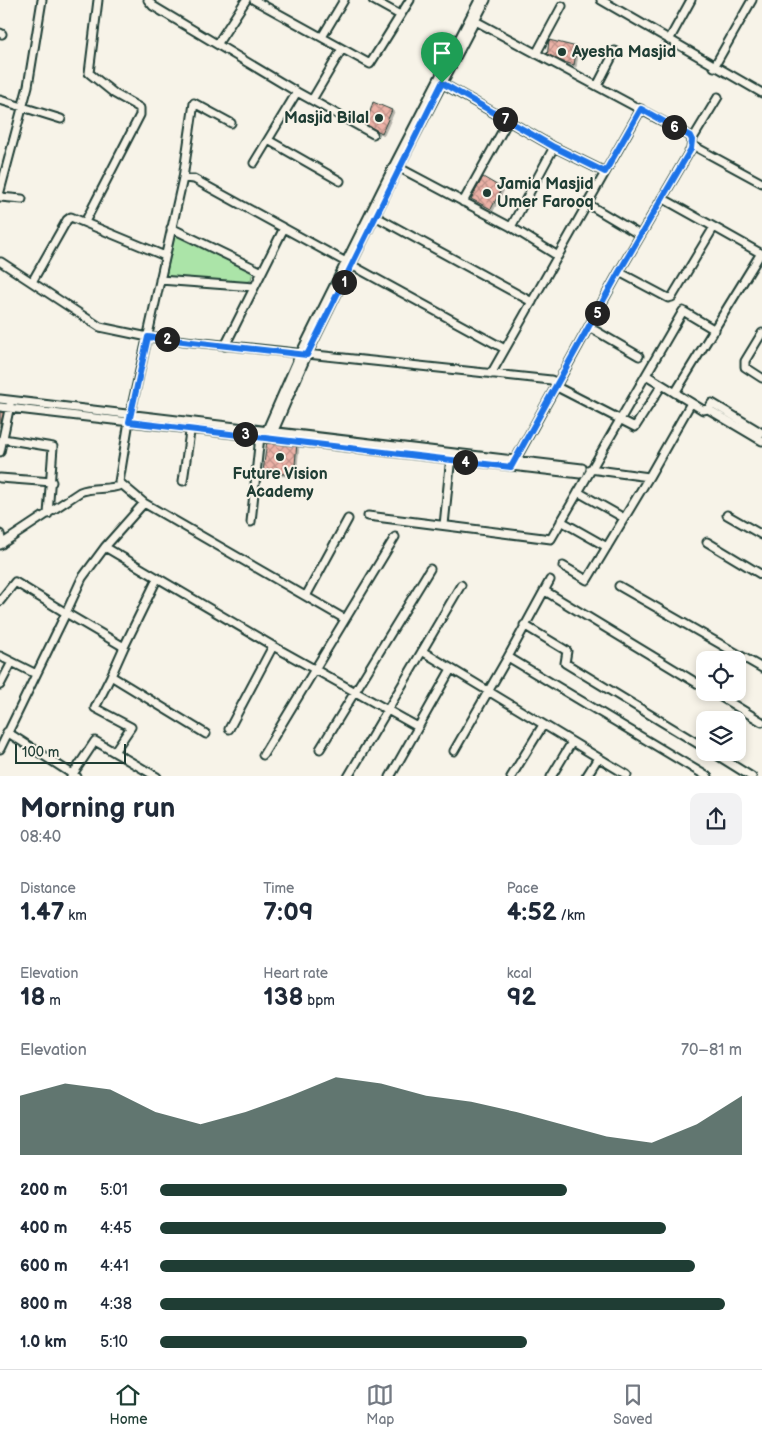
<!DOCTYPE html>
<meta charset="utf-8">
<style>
body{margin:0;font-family:"Balsamiq Sans",sans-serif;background:#f2f2f3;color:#1f2937;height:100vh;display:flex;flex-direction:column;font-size:19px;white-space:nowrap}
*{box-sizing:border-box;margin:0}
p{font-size:16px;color:#747a83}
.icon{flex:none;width:28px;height:28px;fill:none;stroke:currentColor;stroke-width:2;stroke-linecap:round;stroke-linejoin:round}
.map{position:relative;height:776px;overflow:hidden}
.details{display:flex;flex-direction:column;background:#fff;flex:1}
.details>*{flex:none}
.buttons{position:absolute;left:696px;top:651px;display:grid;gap:10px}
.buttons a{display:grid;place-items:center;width:50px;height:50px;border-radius:10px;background:#fff;box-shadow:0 2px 8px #0003;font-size:25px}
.scale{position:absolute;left:15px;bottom:12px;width:111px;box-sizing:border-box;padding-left:5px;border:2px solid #1f3d34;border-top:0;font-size:14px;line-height:18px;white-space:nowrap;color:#1f3d34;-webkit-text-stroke:4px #f7f3e8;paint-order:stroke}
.pin{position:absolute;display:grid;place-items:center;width:42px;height:42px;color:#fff;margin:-51px -21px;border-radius:50% 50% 50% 0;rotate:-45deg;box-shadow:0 0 5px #0007}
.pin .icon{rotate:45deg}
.km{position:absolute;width:25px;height:25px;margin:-12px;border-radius:50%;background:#222;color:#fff;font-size:14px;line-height:25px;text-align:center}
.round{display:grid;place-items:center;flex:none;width:52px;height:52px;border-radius:10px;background:#f2f2f3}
.headline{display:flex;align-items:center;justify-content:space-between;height:85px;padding:0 20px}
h1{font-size:28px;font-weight:600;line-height:38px}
.metrics{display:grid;grid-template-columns:repeat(3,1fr);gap:8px;height:85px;padding:5px 20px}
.metrics div{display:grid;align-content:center}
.metrics b{font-size:25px;font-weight:600}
.metrics small{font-size:14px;font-weight:400}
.metrics p{font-size:14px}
.chart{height:140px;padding:10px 20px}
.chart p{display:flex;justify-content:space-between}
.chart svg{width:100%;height:90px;margin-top:5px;fill:#1f3d34;opacity:.7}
ul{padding:0 20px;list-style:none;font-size:16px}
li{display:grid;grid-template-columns:80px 60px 1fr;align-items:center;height:38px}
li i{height:12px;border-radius:6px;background:#1f3d34}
.dock{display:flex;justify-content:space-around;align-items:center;height:70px;border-top:1px solid #e0e1e3;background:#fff;font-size:14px;color:#747a83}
.dock a{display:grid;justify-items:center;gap:2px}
.dock .on{color:#1f3d34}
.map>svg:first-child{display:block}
.park{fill:#abe4a8;stroke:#65906e}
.building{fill:url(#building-cross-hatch);stroke:#1f3d34;filter:url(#shadow)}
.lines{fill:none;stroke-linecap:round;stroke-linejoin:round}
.minor-casing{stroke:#1f3d34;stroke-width:11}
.minor{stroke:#f7f3e8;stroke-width:7}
.route-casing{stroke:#fff;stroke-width:10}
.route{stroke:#1a73e8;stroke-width:6}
.poi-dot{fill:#1f3d34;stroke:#f7f3e8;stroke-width:2}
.labels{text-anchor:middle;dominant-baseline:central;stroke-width:4;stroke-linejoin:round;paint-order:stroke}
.poi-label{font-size:16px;font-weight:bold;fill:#1f3d34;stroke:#f7f3e8;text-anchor:start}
</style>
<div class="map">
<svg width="762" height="777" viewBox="0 0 762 777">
<defs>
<pattern id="building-cross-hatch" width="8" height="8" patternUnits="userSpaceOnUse" patternTransform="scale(1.25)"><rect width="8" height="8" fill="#ecb2a7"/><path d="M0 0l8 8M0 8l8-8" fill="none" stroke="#bf9289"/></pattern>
<filter id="shadow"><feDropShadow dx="2" dy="2" stdDeviation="0" flood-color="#0004"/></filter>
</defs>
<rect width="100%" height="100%" fill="#f7f3e8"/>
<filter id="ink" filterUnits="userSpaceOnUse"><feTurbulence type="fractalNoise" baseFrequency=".02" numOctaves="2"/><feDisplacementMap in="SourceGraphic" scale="10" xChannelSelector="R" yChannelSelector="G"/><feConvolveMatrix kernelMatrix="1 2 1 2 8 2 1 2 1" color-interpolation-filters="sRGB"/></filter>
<g filter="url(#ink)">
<!-- park -->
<path class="park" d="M175 235 253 271 251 280 245 283 166 276Z"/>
<!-- building -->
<path class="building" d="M549 40 577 47 574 65 547 57Z
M373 102 392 110 382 133 366 125Z
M483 177 502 188 491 209 471 199Z
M0 410H7L2 427H0Z
M267 440 297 443 294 475 263 472Z"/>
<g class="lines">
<!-- minor casing -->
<g class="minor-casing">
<path id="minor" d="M148 0 153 6 297 92 373 134
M254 0 370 64 410 0
M373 0 400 15
M601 0 762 93
M470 18 690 136 692 140 691 149 619 272 513 464
M0 33 2 34
M322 37 344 0
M669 40 691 0
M218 43 246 0
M536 54 562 6
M714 67 752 0
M438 81 554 147 605 172
M597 86 615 51
M0 100 61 119
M312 100 342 49
M231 123 194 103 183 178 130 415 119 482 144 503 345 619
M268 140 340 181
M692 140 718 97
M692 145 762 183
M254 163 297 92
M396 166 511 227 558 256
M183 178 194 179 505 349
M0 191 28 86 42 0
M0 197 22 199
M463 202 508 121
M586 203 640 235
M373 215 532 302
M85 222 140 115V108L115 94 89 73 98 0
M511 227 554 147
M714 227 762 254
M171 228 262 272
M1 262 100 327 148 337 551 380 557 383
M619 272 668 298 672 297 714 227 662 198
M160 280 254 287
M32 282 67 220 71 217 165 256
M589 327 639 356
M762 333 745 361V367L762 378
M225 346 284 228
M491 374 641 109
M646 375 703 410 708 409
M555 386 635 427 662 385
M675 393 761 253
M0 399 582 468 580 474 0 407
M762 433 712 403 708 409 762 441
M265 434 300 354 394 165 479 0
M272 435 307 355 399 167 486 0
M3 439 53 447 48 514
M0 452 10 405
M590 469 649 477 691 403
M0 478 52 482
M183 481 191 425
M578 492 624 518
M144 503 105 547 82 578 66 613 124 647 111 676 206 734
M727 515 762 535
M368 516 551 539 683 311 715 330
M561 521 607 547
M251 522 260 436
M444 525 451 456
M0 534 2 544
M707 542 762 575
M0 545 80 492C94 486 107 491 121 485
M105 547 273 646 418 727
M563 566 587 580 649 477
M619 586 762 668
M545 591 705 688
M306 596 348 519
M0 601 15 582 66 613 0 749
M524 625 567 651 565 663 705 748
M124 647 157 579
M422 651 627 775
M0 656 36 674
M508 657 708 777
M111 676 95 708 131 727 114 752
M0 685 12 662
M713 692 762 722
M229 729 273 646
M7 732 77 777
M320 749 430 569
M454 751 508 657 550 580
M712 752 752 777
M263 755 395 537
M71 777 95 741 157 777
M348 777 461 585
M390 777 451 669
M511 777 543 725
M551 777 572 742
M586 777 598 758"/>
</g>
<!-- minor -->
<use href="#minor" class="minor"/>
</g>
</g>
<g class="lines" filter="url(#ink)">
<!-- route casing -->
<g class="route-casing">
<path id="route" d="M442 83 554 147 605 172 641 109 690 136 692 140 691 149 619 272 511 467 129 422 148 337 307 355Z"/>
</g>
<!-- route -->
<use href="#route" class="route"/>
</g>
<!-- markers -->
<g class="poi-dot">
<circle cx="562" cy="52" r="5"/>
<circle cx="379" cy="118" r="5"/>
<circle cx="487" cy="193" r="5"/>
<circle cx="280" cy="457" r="5"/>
</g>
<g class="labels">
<!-- poi labels -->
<g class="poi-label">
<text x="572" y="52">Ayesha Masjid</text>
<text x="369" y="118" text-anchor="end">Masjid Bilal</text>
<text x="497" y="184">Jamia Masjid<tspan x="497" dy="18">Umer Farooq</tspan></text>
<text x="280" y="474" text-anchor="middle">Future Vision<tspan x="280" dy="18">Academy</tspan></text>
</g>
</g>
</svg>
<div class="buttons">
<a><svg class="icon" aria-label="locate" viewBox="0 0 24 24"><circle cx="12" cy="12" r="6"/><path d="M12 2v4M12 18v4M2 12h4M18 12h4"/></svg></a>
<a><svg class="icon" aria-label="layers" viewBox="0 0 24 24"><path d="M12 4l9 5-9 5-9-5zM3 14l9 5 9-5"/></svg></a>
</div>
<div class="scale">100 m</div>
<div class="pin" style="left:442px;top:83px;background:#1e9e55"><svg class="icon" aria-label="arrive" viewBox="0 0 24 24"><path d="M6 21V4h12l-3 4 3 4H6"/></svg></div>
<b class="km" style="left:344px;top:282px">1</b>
<b class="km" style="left:167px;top:339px">2</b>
<b class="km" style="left:245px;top:434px">3</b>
<b class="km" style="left:465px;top:462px">4</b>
<b class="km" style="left:597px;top:313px">5</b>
<b class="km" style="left:674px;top:127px">6</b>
<b class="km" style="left:505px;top:119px">7</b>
</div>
<section class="details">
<div class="headline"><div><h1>Morning run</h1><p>08:40</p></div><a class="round"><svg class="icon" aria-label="share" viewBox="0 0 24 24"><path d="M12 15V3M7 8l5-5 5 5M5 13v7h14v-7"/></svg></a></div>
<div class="metrics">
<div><p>Distance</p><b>1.47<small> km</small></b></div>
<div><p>Time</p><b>7:09</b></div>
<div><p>Pace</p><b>4:52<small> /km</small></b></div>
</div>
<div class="metrics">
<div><p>Elevation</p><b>18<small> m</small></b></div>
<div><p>Heart rate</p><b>138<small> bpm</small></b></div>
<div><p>kcal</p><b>92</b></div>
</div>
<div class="chart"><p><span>Elevation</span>70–81 m</p>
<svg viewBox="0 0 160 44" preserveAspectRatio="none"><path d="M0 44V15L10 9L20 12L30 23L40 29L50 23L60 15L70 6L80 9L90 15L100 18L110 23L120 29L130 35L140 38L150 29L160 15V44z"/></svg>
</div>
<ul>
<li><b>200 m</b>5:01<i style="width:70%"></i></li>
<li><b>400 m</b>4:45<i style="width:87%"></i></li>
<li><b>600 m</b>4:41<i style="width:92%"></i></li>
<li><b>800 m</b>4:38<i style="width:97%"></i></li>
<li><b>1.0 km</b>5:10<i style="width:63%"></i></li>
</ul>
</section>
<nav class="dock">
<a class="on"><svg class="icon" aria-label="home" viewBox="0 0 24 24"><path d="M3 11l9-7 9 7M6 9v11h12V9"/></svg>Home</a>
<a><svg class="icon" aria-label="map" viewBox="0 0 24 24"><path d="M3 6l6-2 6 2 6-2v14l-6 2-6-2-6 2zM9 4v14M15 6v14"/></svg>Map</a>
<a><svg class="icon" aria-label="saved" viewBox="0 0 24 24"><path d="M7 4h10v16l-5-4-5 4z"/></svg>Saved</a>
</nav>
